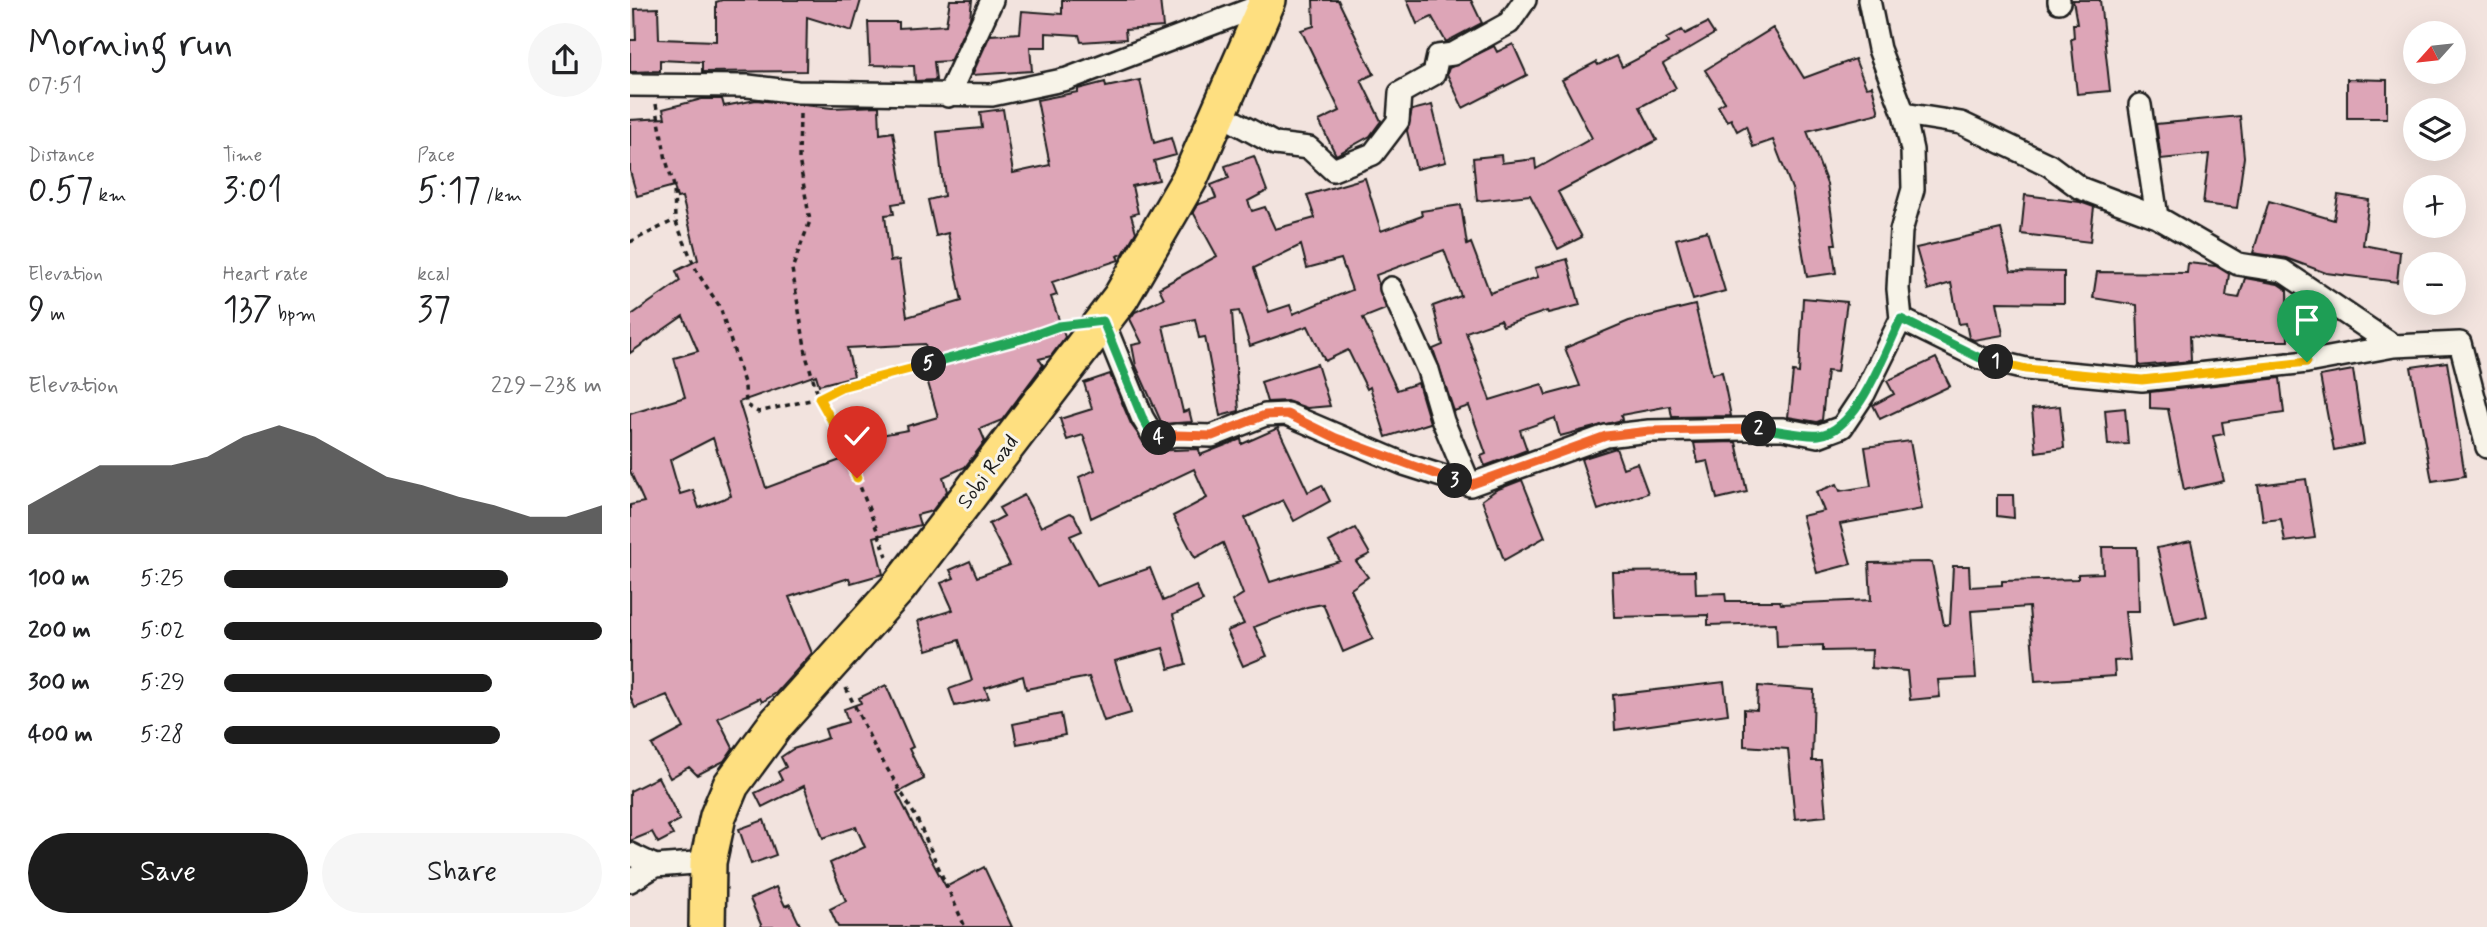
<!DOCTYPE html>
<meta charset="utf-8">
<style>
body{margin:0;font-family:Mynerve,sans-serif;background:#f6f6f6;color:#202124;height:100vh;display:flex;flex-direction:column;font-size:26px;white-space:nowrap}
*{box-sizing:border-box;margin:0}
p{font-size:23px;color:#757577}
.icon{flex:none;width:38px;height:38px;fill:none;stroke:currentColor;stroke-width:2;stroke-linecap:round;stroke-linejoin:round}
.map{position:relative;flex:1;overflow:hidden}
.details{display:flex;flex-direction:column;background:#fff;width:630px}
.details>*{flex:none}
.needle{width:46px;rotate:243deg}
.buttons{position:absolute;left:1773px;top:21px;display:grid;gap:14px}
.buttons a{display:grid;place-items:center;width:63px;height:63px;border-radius:50%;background:#fff;box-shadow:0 7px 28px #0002;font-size:35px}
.pin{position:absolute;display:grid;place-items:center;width:60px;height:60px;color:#fff;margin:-72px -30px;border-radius:50% 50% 50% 0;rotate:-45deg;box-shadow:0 0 7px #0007}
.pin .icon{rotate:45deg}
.km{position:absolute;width:35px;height:35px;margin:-18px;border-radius:50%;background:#222;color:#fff;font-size:19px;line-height:35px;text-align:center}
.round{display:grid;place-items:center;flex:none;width:74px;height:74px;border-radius:37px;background:#f6f6f6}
.headline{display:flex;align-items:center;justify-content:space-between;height:119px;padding:0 28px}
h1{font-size:38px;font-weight:600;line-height:52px}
.figures{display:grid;grid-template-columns:repeat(3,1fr);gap:10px;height:119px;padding:7px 28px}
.figures div{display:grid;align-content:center}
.figures b{font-size:35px;font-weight:600}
.figures small{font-size:19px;font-weight:400}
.figures p{font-size:19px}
.chart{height:196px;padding:14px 28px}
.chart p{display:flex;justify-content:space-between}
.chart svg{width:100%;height:126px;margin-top:7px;fill:#1c1c1c;opacity:.7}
.action{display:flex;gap:14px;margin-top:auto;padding:14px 28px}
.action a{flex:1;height:80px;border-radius:42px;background:#1c1c1c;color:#fff;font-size:28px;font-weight:600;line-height:80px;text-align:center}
.action a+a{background:#f6f6f6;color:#202124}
ul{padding:0 28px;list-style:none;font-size:23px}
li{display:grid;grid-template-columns:112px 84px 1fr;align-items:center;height:52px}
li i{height:18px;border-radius:9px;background:#1c1c1c}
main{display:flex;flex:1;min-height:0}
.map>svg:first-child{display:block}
.building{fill:#dda5b7;stroke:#1c1c1c;stroke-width:2;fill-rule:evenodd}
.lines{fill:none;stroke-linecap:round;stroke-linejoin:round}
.minor-casing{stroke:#1c1c1c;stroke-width:26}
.trunk-casing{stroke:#1c1c1c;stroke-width:40}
.path{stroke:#1c1c1c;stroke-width:3.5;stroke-dasharray:5 5;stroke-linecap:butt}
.minor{stroke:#f7f3e8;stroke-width:21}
.trunk{stroke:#fedf80;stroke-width:35}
.split-1-casing{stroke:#fff;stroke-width:14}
.split-2-casing{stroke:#fff;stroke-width:14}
.split-3-casing{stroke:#fff;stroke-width:14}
.split-4-casing{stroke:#fff;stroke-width:14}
.split-5-casing{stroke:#fff;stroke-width:14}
.split-6-casing{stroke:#fff;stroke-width:14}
.split-1{stroke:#f5b400;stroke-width:9}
.split-2{stroke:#22a559;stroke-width:9}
.split-3{stroke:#f0652b;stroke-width:9}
.split-4{stroke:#f0652b;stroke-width:9}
.split-5{stroke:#22a559;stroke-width:9}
.split-6{stroke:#f5b400;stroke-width:9}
.labels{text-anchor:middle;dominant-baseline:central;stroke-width:6;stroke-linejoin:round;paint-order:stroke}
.street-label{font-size:21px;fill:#1c1c1c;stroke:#f7f3e8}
</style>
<main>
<section class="details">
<div class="headline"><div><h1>Morning run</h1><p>07:51</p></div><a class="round"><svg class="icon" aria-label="share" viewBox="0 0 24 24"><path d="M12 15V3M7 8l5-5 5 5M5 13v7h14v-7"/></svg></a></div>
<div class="figures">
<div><p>Distance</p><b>0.57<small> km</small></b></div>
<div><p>Time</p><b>3:01</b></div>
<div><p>Pace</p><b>5:17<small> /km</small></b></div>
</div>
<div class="figures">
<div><p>Elevation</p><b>9<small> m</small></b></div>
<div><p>Heart rate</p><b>137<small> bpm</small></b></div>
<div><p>kcal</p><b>37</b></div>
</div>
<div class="chart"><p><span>Elevation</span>229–238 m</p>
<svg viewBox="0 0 160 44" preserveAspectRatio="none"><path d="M0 44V34L10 27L20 20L30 20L40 20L50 17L60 10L70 6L80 10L90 17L100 24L110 27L120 31L130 34L140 38L150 38L160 34V44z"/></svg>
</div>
<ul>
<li><b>100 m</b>5:25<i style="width:75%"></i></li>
<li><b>200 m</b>5:02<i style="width:100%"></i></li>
<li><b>300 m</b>5:29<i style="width:71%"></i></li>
<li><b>400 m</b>5:28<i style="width:73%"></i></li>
</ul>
<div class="action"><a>Save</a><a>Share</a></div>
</section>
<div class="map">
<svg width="1857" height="927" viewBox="0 0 1857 927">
<rect width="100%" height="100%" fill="#f2e3de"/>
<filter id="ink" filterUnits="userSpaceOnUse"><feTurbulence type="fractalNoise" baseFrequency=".0143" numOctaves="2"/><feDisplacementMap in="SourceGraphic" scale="14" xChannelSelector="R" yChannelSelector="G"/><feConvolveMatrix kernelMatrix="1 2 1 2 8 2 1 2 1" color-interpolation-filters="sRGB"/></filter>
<g filter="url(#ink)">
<!-- building -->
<path class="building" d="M92 0H231L222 31 177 17 176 71 72 72V62L30 60V71L0 72V40H6L5 9 28 8 29 39 86 41V2Z
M320 0H342L340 18 320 61 304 62 306 80 285 81 284 66 240 65 238 22H269V28L316 25Z
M432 0H530L533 27 495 30 496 39 451 42 449 35 416 33V47H400L402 71 342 75 360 35 390 33 392 11 432 14Z
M683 0H708L744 74 731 80 751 121 740 136 706 155 689 121 710 111 671 30 684 26Z
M777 0H841L852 23 816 42 802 17 787 24Z
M1443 0H1470L1480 91 1447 94 1441 39 1444 38 1443 24H1447Z
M1077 23 1084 34 1033 64 1046 88 1010 107 1027 140 928 192 952 237 928 249 900 195 847 201 843 158 871 155 872 163 905 159 906 169 962 138 932 80 966 62 968 65 987 56 992 67 1038 43 1036 39 1052 30 1055 34Z
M1143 28 1174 78 1225 59 1236 87 1242 86 1249 113 1177 131 1197 184 1206 244H1202L1206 273 1177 277 1162 189 1143 140 1123 147 1116 126 1107 131 1101 119 1097 121 1088 106 1095 102 1075 70Z
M883 44 897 75 833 108 817 74 819 68 864 46 867 52Z
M1717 79 1757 80V118H1717Z
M510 80 524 143 541 138 546 155 524 161 529 180 502 186 508 213 501 215 506 232 493 254 487 256 489 260 422 282 427 295 421 297 435 337 421 356 409 359 413 365 372 420 350 429 355 441 335 467 313 477 317 491 302 511 287 515 290 525 244 537 253 574 221 583 219 578 159 597 182 653 146 693 132 702 130 698 88 718 103 748 94 761 67 775 59 767 40 778 22 745 54 728 37 695 5 708 0 696V505L14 502 0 471V414L55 397 44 358 68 351 53 316 0 353V316L50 281 46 271 68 260 52 197 47 198 44 186 7 196 0 171V120L35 118 33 109 72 99H92L94 106 126 100 202 108 249 106 250 134 263 132 275 202 262 204 264 214 255 215 260 261 269 260 277 317 332 301 318 233 306 236 298 200 314 196 307 132 352 128 350 112 373 109 383 173 420 165 407 100 448 92V89L475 82 476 87ZM295 344 303 374 296 376 308 417 277 426 278 430 218 441 221 456 136 488 109 402 186 375 189 385 224 376 217 348ZM83 438 101 496 69 508 63 490 50 494 40 460Z
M802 105 816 162 786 169 777 131 782 110Z
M1610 116 1614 157 1607 208 1573 204 1579 154 1531 159 1526 124Z
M624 156 637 191 618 201 622 211 635 207 645 229 685 218 677 195 735 178 751 231 792 216 791 211 831 205 837 245 841 243 860 293 908 277 905 268 937 259 950 305 918 313 917 311 873 326 870 320 836 332 860 400 912 384 916 395 950 386 935 348 999 321 1065 305 1082 374 1092 372 1101 416 1042 417 1040 406 991 415 992 420 930 436 925 418 890 430 897 450 855 466 851 456 856 454 839 406 824 411 803 349 813 345 803 306 831 296 814 250 746 275 756 309 733 318 767 390 788 383 800 423 756 437 740 387 737 389 718 350 695 361 678 326 620 346 609 311 602 312 609 411 590 416 575 337 569 338 565 319 533 326 553 412 559 410 562 422 532 424 506 366 502 345 512 343 500 319 505 312 534 298 529 288 587 256 563 212 567 205 586 198 581 185 599 178 595 166ZM671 245 677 268 711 259 722 290 663 314 660 305 639 312 624 268Z
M1395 195 1450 202 1464 207 1460 242 1391 234Z
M1708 195 1739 200 1733 245 1770 252 1767 282 1696 273 1656 258 1623 253 1639 201 1704 220Z
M1371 229 1381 271 1434 272V303L1367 302 1373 335 1344 340 1339 338 1336 323 1329 324 1321 283 1298 290 1286 248Z
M1077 231 1095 291 1063 300 1046 239Z
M1558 263 1586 266 1599 274 1596 296 1609 298 1615 278 1648 284 1657 290 1658 341H1606L1560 336 1561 361 1509 366 1507 305 1463 298 1467 272 1557 273Z
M1173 298 1217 302 1207 372 1197 371 1192 420 1187 422 1158 417 1163 372 1169 373Z
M1306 358 1320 386 1250 419 1243 405 1264 394 1257 381Z
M1817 362 1835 476 1802 481 1781 367Z
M687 364 700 406 677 408 657 401 637 402 631 382Z
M1723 370 1734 444 1704 450 1690 376Z
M480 374 501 424 520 451 569 449 570 455 611 439 612 444 648 428 678 492 692 485 700 501 664 521 653 500 615 518 640 582 710 561 699 542 725 528 740 554 726 561 738 577 721 589 743 639 713 652 693 604 677 607 624 627 637 656 613 666 597 631 614 624 602 601 613 594 593 543 565 558 543 516 577 498 564 469 461 518 449 477 465 470 453 435 437 440 430 419 462 409 454 383Z
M1650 378 1654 413 1592 422 1594 434 1583 436 1594 481 1554 490 1538 409 1520 408V392Z
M1430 406 1434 448 1406 452 1402 409Z
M1495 408 1498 444 1478 445 1475 410Z
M1280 441 1292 509 1210 524 1221 564 1187 573 1172 516 1194 511 1186 492 1207 484 1210 491 1241 486 1235 447Z
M1106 442 1117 492 1087 499 1078 461 1068 463 1064 443Z
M986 448 993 468 1007 463 1018 493 968 510 951 459Z
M1676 479 1685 538 1655 542 1651 519 1633 521 1628 485Z
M892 480 915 537 874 560 852 500 866 490Z
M394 495 411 527 440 513 444 515 452 531 440 536 467 586 520 568 533 601 566 586 573 601 543 615 556 664 539 669 533 648 485 661 501 713 474 721 459 677 396 689 393 676 355 688 359 698 325 706 319 689 342 681 329 640 297 650 288 621 323 610 311 583 324 578 320 570 340 561 347 577 380 565 359 524 374 516 369 508Z
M1367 495H1383L1384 518 1367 516Z
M1561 541 1577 616 1545 624 1527 548Z
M1472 547H1507L1509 611H1495L1500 660 1484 661 1485 676 1405 681 1399 607 1341 611 1346 678 1308 680 1310 697 1280 700 1277 671 1241 668 1242 650 1193 651V645L1147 647 1146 623 1078 625V615L984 617 982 572 1065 571 1066 594 1095 593 1096 601H1150L1151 604 1241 600 1239 563 1298 562 1302 563 1314 625 1320 624 1323 566H1339L1340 587 1372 585V581L1448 579V574L1473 573Z
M1094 682 1098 714 985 730 983 695Z
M256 685 283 747 279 749 294 779 267 793 297 852 316 887 354 867 382 927H208L200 909 216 901 200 863 235 847 226 827 193 838 174 786 132 807 125 793 152 780 148 772 156 767 151 757 163 749 198 738 195 729 218 722 214 709 231 703 229 698Z
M1128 686 1184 690 1182 761H1191L1196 816 1165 819 1158 749 1114 746V709L1127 710Z
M431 714 435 735 387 744 383 724Z
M28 777 50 820 38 826 43 835 28 843 22 832 0 841V791Z
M134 820 146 855 121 864 109 829Z
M146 887 155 906 160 904 171 927H132L120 899Z"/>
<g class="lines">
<!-- minor casing -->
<g class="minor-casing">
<path id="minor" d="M1239 0 1249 49 1274 114 1282 150 1283 189 1271 231 1268 289 1271 319 1350 358 1396 369 1512 380 1677 362 1764 346 1830 343 1857 447
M1429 2V0
M0 85 118 86 167 92 362 95 437 79 637 3
M318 96 362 0
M1510 105 1527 217
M590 114 645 144 679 148 703 170 743 154 768 121 770 93 804 74 808 56 823 54 879 23 895 0
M1274 114 1331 123 1419 165 1450 188 1527 217 1608 264 1653 271 1764 346
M761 288 798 370 813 421 840 485
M473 321 512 417 525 439 546 435 582 436 635 415 657 414 774 464 840 485 976 436 1019 431 1113 429H1153L1188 436 1212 427 1234 394 1271 319
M0 854 25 866 78 862
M0 881 25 866"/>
</g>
<!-- trunk casing -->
<g class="trunk-casing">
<path id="trunk" d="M77 927 78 862 88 816 101 785 146 724 268 588 491 297 560 178 638 0"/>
</g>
<!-- path -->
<path class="path" d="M26 104 36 160 44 186 45 220 67 272 90 307 115 386 116 405 128 412 189 398 211 387 436 325
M170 114 169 159 180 221 162 269 177 359 189 398 211 437 257 556
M0 242 45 220
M216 688 246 750 286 817 335 927"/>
<!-- minor -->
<use href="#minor" class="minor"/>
<!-- trunk -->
<use href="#trunk" class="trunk"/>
</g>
</g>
<g class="lines" filter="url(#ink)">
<!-- split-1 casing -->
<g class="split-1-casing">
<path id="split-1" d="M1366 362 1396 369 1512 380 1677 362"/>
</g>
<!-- split-2 casing -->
<g class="split-2-casing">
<path id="split-2" d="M1129 429C1147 429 1173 437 1189 435 1228 431 1255 351 1271 319L1350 358 1366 362"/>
</g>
<!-- split-3 casing -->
<g class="split-3-casing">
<path id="split-3" d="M825 481 840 485 976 436 1019 431 1129 429"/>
</g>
<!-- split-4 casing -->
<g class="split-4-casing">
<path id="split-4" d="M529 438 546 435 582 436 635 415 657 414 706 438 825 481"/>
</g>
<!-- split-5 casing -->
<g class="split-5-casing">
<path id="split-5" d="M299 364 395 338 429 326 473 321 512 417 524 439 529 438"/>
</g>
<!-- split-6 casing -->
<g class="split-6-casing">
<path id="split-6" d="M227 478 211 437 189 398 211 387 299 364"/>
</g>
<!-- split-1 -->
<use href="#split-1" class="split-1"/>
<!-- split-2 -->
<use href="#split-2" class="split-2"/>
<!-- split-3 -->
<use href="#split-3" class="split-3"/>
<!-- split-4 -->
<use href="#split-4" class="split-4"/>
<!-- split-5 -->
<use href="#split-5" class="split-5"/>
<!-- split-6 -->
<use href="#split-6" class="split-6"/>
</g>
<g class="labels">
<!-- street labels -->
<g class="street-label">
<text transform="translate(358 472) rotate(-53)">Sobi Road</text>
</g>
</g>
</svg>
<div class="buttons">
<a><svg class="needle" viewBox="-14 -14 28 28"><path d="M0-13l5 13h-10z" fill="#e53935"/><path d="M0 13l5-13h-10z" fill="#757577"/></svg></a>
<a><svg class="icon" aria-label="layers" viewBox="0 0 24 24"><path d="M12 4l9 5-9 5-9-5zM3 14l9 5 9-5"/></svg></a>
<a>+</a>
<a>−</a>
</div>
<div class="pin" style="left:1677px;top:362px;background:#1e9e55"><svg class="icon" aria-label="arrive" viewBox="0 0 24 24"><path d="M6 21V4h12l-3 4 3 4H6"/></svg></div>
<div class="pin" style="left:227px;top:478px;background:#d93025"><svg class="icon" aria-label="check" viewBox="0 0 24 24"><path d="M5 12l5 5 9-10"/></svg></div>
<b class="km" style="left:1366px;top:362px">1</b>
<b class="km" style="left:1129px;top:429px">2</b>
<b class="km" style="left:825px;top:481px">3</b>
<b class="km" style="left:529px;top:438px">4</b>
<b class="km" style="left:299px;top:364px">5</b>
</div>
</main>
